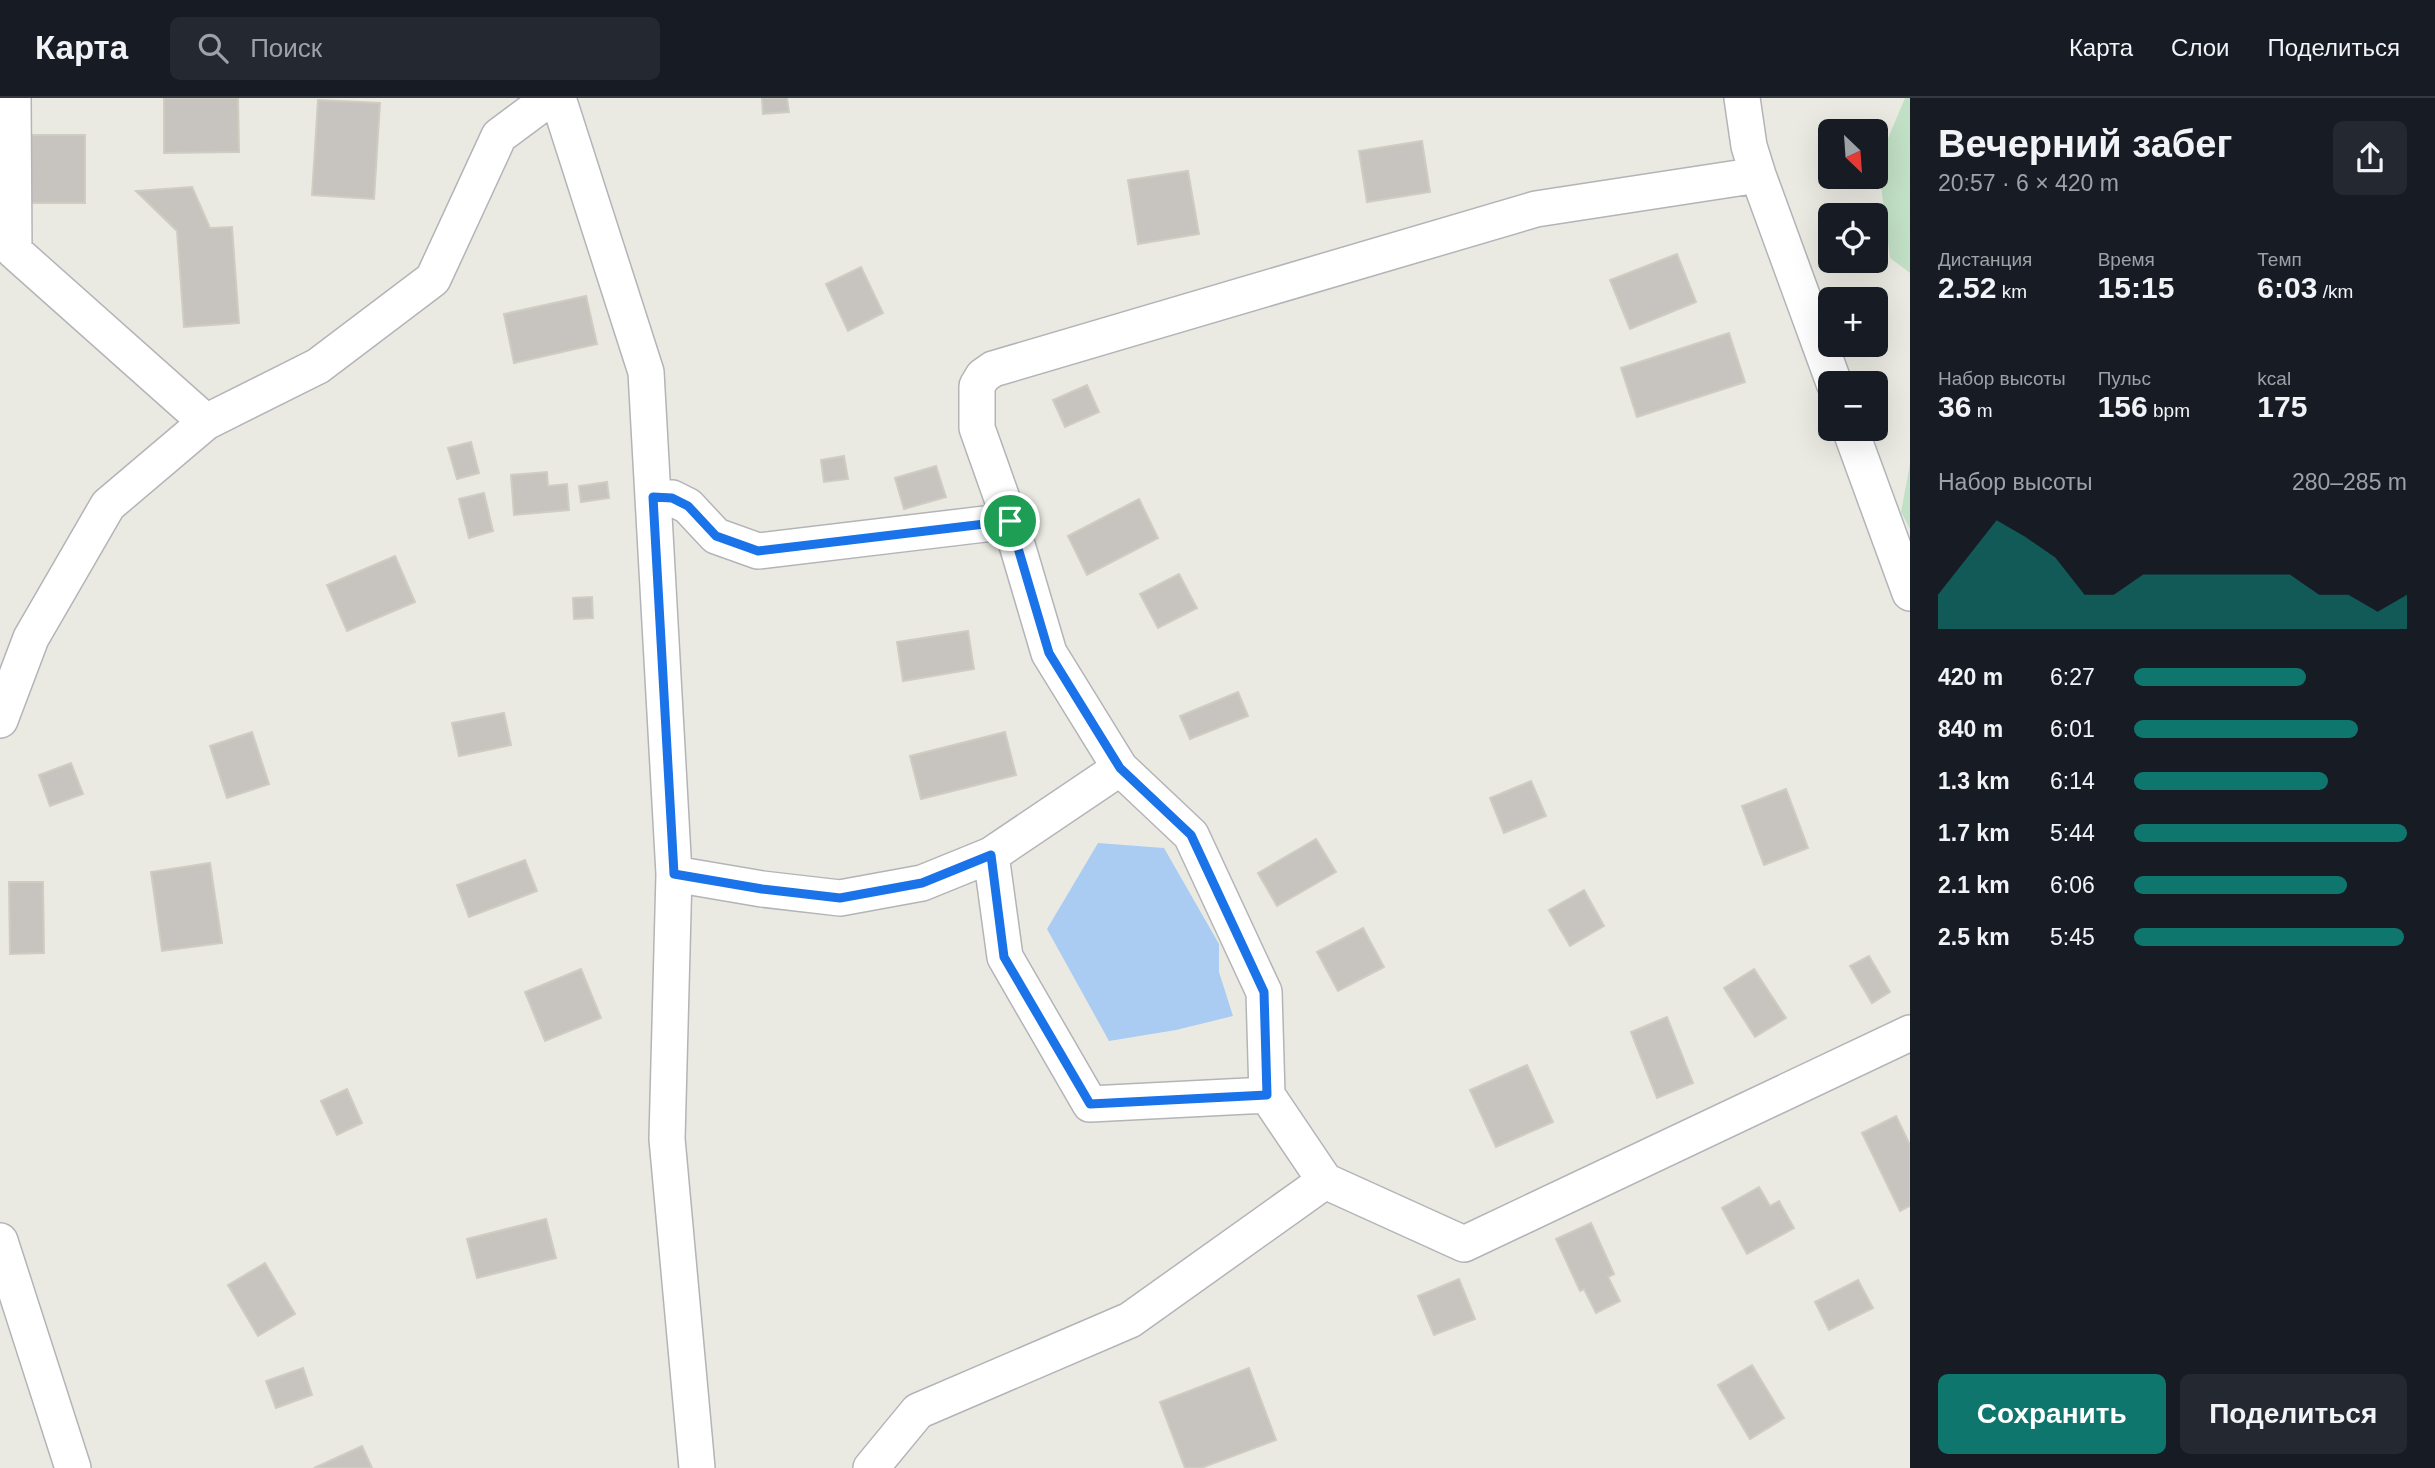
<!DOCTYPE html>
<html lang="ru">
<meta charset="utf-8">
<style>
body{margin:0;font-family:Arial,sans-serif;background:#242831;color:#f1f3f6;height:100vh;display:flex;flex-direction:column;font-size:26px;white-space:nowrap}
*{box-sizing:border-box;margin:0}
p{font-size:23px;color:#9ea1a6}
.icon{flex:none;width:38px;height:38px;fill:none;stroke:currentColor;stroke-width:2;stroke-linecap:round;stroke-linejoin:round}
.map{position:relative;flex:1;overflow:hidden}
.drawer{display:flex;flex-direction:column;background:#171b24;width:525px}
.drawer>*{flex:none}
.needle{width:46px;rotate:155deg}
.buttons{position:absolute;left:1818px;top:21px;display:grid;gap:14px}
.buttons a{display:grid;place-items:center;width:70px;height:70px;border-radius:10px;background:#171b24;box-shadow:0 7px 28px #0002;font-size:35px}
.pin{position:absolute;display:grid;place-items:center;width:60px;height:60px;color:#fff;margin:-30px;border:4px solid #fff;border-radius:50%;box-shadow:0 2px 7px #0007}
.round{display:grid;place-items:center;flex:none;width:74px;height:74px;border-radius:10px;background:#242831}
.summary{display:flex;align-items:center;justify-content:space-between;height:119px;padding:0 28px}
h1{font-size:38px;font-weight:800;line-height:52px}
.stats{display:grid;grid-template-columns:repeat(3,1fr);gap:10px;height:119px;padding:7px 28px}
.stats div{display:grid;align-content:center}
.stats b{font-size:30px;font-weight:800}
.stats small{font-size:19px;font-weight:400}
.stats p{font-size:19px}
.chart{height:196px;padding:14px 28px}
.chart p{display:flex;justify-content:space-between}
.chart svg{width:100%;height:126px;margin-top:7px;fill:#0f766e;opacity:.7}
.action{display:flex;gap:14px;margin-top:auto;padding:14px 28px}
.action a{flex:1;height:80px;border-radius:10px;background:#0f766e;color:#fff;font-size:28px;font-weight:800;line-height:80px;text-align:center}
.action a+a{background:#242831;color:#f1f3f6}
ul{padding:0 28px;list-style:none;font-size:23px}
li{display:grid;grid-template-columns:112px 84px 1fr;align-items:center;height:52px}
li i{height:18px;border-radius:9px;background:#0f766e}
header{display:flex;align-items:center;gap:42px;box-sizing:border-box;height:98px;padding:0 35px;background:#171b24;border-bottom:2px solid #363941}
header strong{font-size:33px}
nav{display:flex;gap:38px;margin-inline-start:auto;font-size:24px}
.search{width:490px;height:63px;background:#242831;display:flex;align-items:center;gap:18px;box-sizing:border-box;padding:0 24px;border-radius:10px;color:#9ea1a6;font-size:26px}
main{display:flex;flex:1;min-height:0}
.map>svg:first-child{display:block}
.green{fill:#c2e0c5}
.water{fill:#aaccf3}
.building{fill:#c7c4bf;stroke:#cfccc2;stroke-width:2}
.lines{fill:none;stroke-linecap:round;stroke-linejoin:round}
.minor-casing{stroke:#b3b4b8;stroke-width:38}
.minor{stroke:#fff;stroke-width:35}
.route-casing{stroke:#fff;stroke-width:14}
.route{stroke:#1a73e8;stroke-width:9}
</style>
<header>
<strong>Карта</strong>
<div class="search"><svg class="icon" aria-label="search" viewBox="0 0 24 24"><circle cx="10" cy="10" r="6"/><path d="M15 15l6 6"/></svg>Поиск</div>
<nav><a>Карта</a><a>Слои</a><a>Поделиться</a></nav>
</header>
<main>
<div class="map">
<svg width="1910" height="1370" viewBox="0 0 1910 1370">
<rect width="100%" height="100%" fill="#ebeae2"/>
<!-- green -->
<path class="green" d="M1905 0H1910V175L1890 160 1878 64Z
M1910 366V431L1901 414Z"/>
<!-- water -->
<path class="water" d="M1098 745 1164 750 1219 846V874L1233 918 1176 932 1109 943 1047 831Z"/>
<!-- building -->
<path class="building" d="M164 0H238L239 54 164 55Z
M762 0H787L789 14 763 16Z
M318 2 380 5 374 101 312 97Z
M31 37H85V105H31Z
M1422 43 1430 94 1367 104 1359 53Z
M1188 73 1199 136 1138 146 1128 82Z
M192 89 210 130 232 129 239 225 184 229 177 133 136 93Z
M1677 156 1696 204 1630 231 1610 182Z
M861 169 883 215 848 233 826 186Z
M586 198 597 246 514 265 504 216Z
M1729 235 1745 284 1637 319 1621 270Z
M1087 287 1099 314 1065 329 1053 302Z
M471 344 479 375 457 381 448 350Z
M844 358 848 381 824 384 821 362Z
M936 368 946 399 904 411 895 380Z
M547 374 548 388 567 386 569 412 514 417 511 377Z
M607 384 609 400 581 404 579 388Z
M484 395 493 433 469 440 459 401Z
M1139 401 1158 440 1087 477 1068 438Z
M395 458 415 504 347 533 327 487Z
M1179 476 1197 510 1158 530 1140 496Z
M592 499 593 520 574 521 573 500Z
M968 533 974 571 903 583 897 544Z
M1238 594 1248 618 1190 641 1180 618Z
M504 615 511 647 459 658 452 625Z
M252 634 269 686 227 700 210 648Z
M1005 634 1016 677 921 701 910 658Z
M71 665 83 696 50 708 39 677Z
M1531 683 1546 718 1504 735 1490 700Z
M1786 691 1808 750 1764 767 1742 708Z
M1316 741 1336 774 1277 808 1258 775Z
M525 762 537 793 469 819 457 787Z
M210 765 222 845 162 853 151 774Z
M9 784H43L44 855 10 856Z
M1584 792 1604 828 1570 848 1549 812Z
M1363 830 1384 869 1338 893 1317 854Z
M1869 858 1890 894 1872 905 1850 868Z
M581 871 601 920 545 943 525 894Z
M1754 871 1786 920 1755 939 1724 890Z
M1667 919 1693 985 1657 1000 1631 934Z
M1527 967 1553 1024 1496 1049 1470 992Z
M347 991 362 1025 337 1037 321 1003Z
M1896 1018 1910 1047V1108L1900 1113 1862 1035Z
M1759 1089 1770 1108 1779 1103 1794 1130 1747 1156 1722 1110Z
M546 1121 556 1160 477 1180 467 1141Z
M1591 1125 1614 1176 1608 1179 1620 1203 1596 1215 1584 1191 1580 1193 1556 1141Z
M265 1165 295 1216 258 1238 228 1187Z
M1459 1181 1475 1221 1434 1237 1418 1198Z
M1858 1182 1873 1210 1829 1232 1815 1204Z
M1752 1267 1784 1320 1750 1341 1718 1287Z
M303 1270 312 1297 276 1310 266 1283Z
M1249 1270 1276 1342 1201 1370H1185L1160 1304Z
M362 1348 372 1370H314Z"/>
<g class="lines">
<!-- minor casing -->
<g class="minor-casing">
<path id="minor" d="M13 0 14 153 206 324
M558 0 646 274 674 776 667 1041 697 1370
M1742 0 1749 48 1758 77 1834 285
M1758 77 1536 111 993 271 983 278 977 288V330L1010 423 1049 555 1120 670 1191 737 1264 894 1267 997 1325 1083 1464 1146 1910 935
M1850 331 1910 495
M653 399 672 400 688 408 716 438 758 453 1010 423
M0 622 31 540 108 407 206 324 318 268 433 181 499 38 550 0
M1120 670 991 757 1005 859 1090 1006 1267 997
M674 776 762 791 840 800 922 785 991 757
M0 1143 73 1370
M871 1370 918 1313 1130 1222 1325 1083"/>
</g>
<!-- minor -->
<use href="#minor" class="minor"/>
</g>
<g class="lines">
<!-- route casing -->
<g class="route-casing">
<path id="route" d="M653 399 672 400 688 408 716 438 758 453 1010 423 1049 555 1120 670 1191 737 1264 894 1267 997 1090 1006 1004 859 991 757 922 785 840 800 762 791 674 776Z"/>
</g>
<!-- route -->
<use href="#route" class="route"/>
</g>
</svg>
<div class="buttons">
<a><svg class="needle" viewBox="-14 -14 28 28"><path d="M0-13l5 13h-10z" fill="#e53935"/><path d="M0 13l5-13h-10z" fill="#9ea1a6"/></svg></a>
<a><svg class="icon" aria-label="locate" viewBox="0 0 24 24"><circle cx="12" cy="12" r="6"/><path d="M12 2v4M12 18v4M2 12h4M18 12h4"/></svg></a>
<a>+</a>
<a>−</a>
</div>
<div class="pin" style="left:1010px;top:423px;background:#1e9e55"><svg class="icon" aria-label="arrive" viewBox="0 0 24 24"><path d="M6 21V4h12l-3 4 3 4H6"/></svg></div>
</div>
<section class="drawer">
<div class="summary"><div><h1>Вечерний забег</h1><p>20:57 · 6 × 420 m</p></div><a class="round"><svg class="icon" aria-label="share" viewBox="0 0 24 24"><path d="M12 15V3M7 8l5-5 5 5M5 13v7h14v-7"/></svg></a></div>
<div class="stats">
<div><p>Дистанция</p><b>2.52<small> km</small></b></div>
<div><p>Время</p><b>15:15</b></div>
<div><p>Темп</p><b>6:03<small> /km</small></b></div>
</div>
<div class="stats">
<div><p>Набор высоты</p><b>36<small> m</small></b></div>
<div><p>Пульс</p><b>156<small> bpm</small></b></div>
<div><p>kcal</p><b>175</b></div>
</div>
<div class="chart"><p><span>Набор высоты</span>280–285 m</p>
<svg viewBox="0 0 160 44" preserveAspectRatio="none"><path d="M0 44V32L10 19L20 6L30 12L40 19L50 32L60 32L70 25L80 25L90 25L100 25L110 25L120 25L130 32L140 32L150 38L160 32V44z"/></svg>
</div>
<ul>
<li><b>420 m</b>6:27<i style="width:63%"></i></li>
<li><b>840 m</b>6:01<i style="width:82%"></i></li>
<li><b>1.3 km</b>6:14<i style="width:71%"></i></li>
<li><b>1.7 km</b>5:44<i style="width:100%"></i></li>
<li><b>2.1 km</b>6:06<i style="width:78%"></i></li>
<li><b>2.5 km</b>5:45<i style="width:99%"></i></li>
</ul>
<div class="action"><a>Сохранить</a><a>Поделиться</a></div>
</section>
</main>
